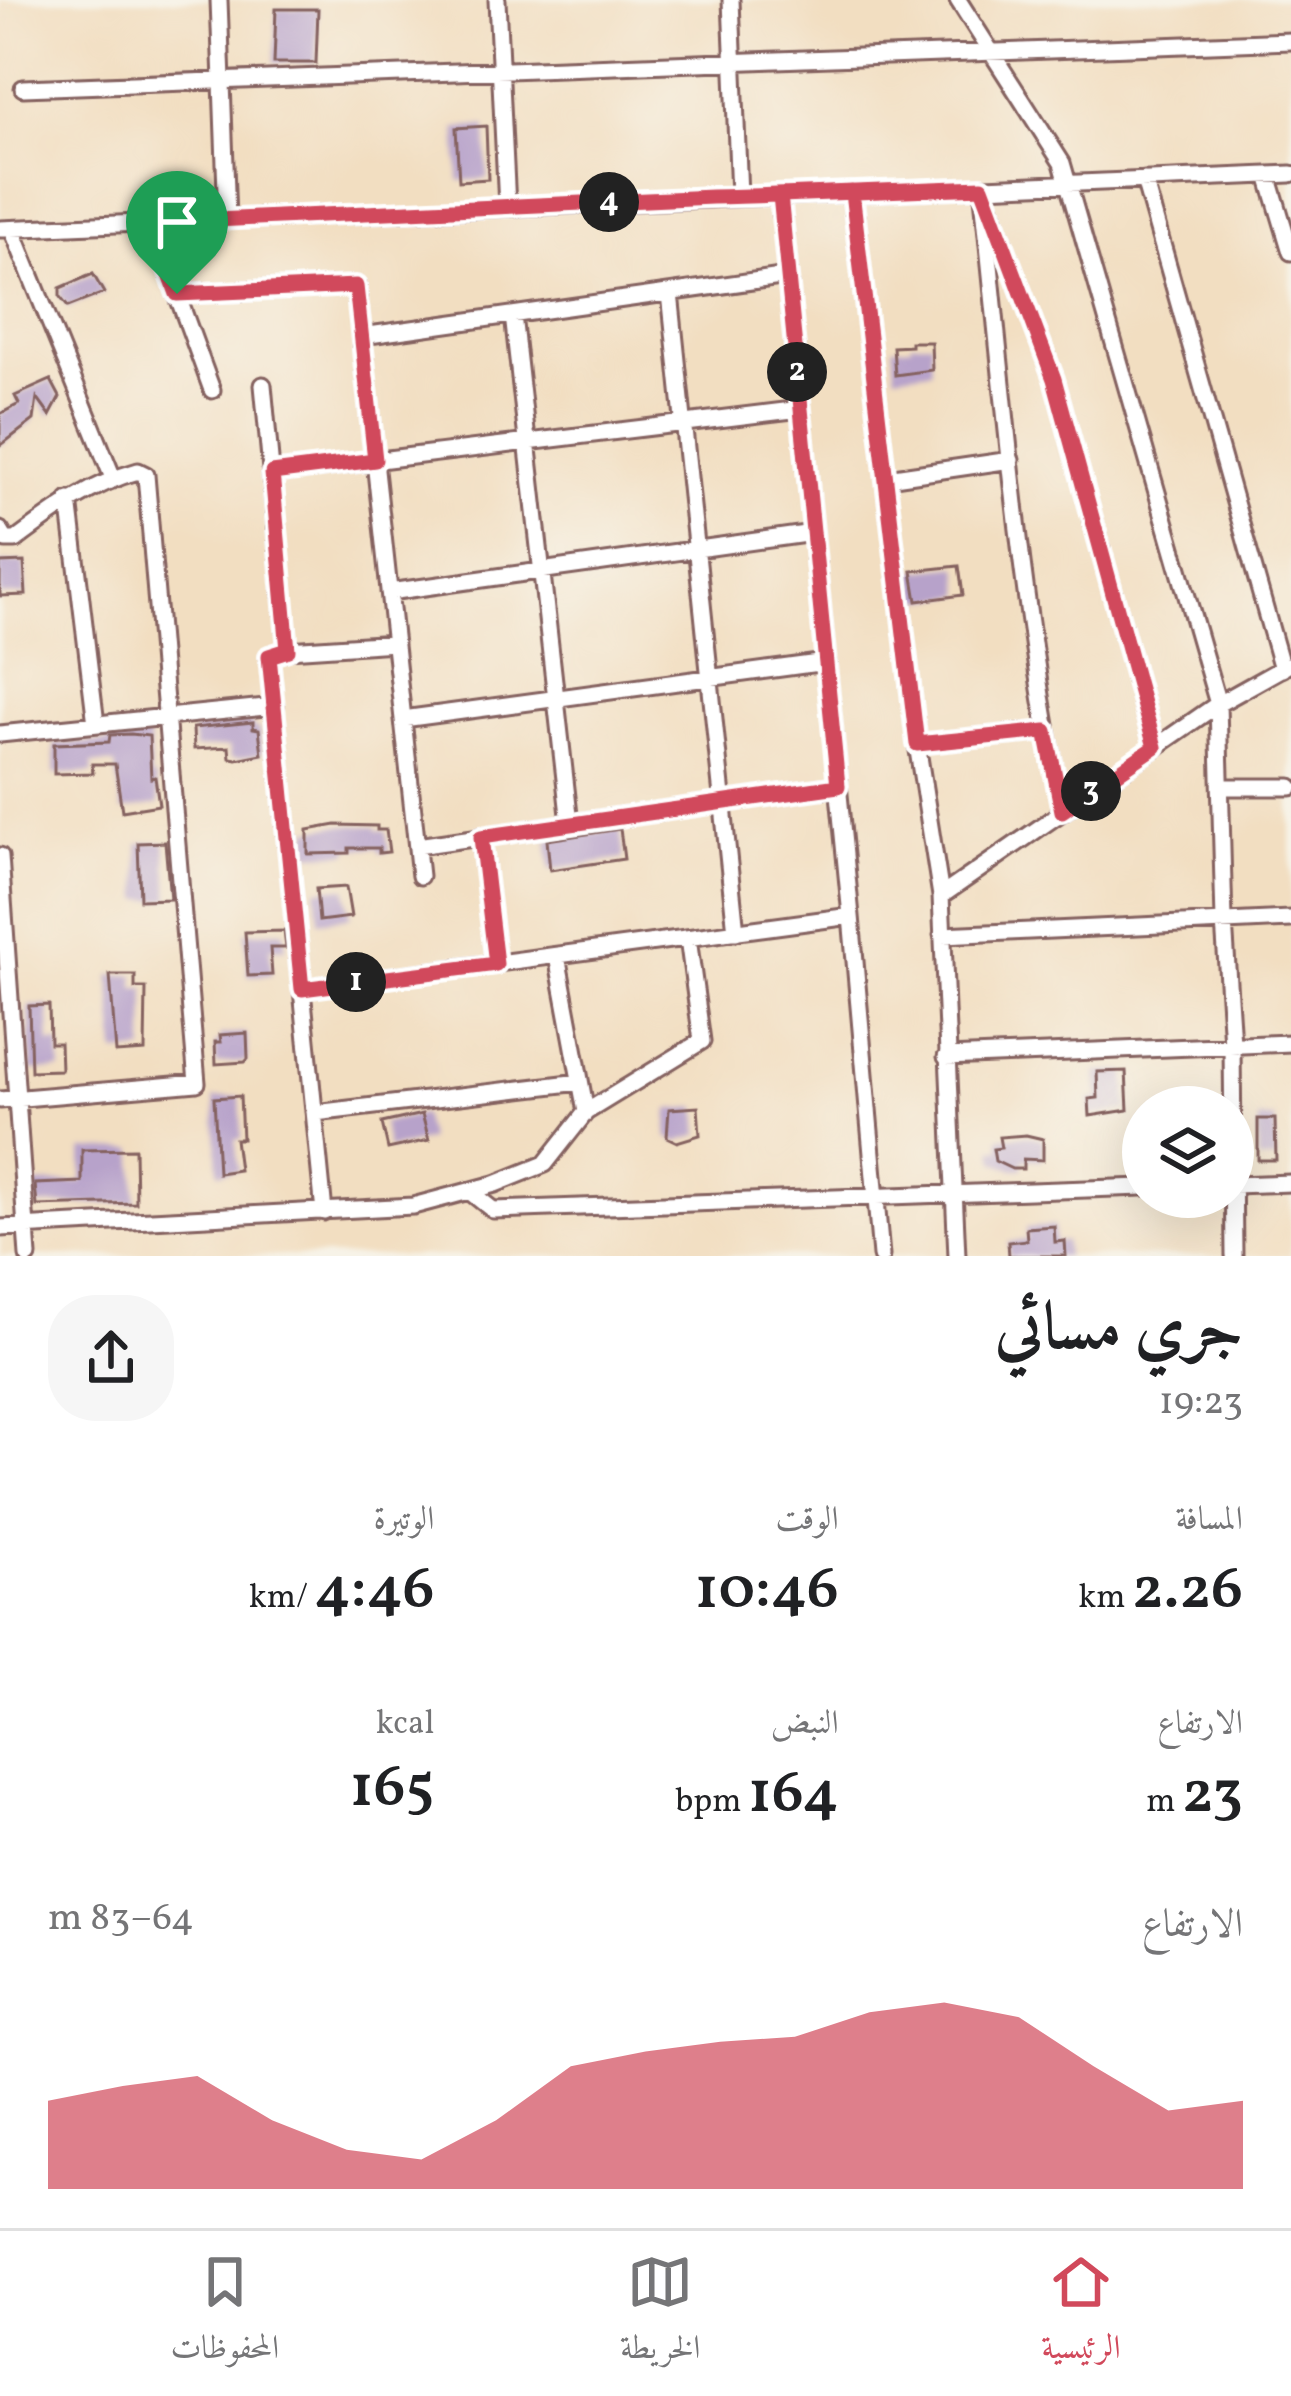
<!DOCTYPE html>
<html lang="ar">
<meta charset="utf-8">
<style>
body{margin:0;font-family:Vollkorn,Amiri,serif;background:#f6f6f6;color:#202124;direction:rtl;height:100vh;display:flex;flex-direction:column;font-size:45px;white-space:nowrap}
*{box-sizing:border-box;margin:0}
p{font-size:39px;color:#757577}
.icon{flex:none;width:66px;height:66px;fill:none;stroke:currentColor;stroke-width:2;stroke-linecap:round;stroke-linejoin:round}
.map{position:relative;height:1256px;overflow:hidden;direction:ltr}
.sheet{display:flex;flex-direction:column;background:#fff;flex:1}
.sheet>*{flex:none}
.fabs{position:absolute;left:1122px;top:1086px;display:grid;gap:24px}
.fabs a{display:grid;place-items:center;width:132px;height:132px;border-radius:50%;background:#fff;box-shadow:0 12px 48px #0002;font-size:60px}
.pin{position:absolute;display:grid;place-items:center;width:102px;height:102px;color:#fff;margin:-123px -51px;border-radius:50% 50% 50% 0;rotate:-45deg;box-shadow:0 0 12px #0007}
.pin .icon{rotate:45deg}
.km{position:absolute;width:60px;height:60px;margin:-30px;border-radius:50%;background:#222;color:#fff;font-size:33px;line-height:60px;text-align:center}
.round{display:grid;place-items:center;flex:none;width:126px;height:126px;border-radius:48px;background:#f6f6f6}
.summary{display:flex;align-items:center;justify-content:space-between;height:204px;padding:0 48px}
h1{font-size:66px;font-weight:600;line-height:90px}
.stats{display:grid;grid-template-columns:repeat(3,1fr);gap:18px;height:204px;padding:12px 48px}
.stats div{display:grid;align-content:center}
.stats b{font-size:60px;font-weight:600}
.stats small{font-size:33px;font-weight:400}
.stats p{font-size:33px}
.chart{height:336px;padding:24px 48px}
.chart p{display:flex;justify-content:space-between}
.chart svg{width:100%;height:216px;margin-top:12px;fill:#d1495b;opacity:.7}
.dock{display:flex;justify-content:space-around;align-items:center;height:168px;border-top:3px solid #e0e0e0;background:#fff;font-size:33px;color:#757577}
.dock a{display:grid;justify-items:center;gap:6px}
.dock .selected{color:#d1495b}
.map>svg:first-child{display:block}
.building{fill:#b7a2ca}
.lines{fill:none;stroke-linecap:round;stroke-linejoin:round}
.minor-casing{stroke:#856260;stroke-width:21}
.minor{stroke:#fff;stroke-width:15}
.route-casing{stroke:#fff;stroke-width:24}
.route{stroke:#d1495b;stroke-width:15}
</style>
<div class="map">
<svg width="1291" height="1256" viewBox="0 0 1291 1256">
<rect width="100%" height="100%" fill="#f7f3e8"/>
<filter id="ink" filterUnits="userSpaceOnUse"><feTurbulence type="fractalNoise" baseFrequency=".00833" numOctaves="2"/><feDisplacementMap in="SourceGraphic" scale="24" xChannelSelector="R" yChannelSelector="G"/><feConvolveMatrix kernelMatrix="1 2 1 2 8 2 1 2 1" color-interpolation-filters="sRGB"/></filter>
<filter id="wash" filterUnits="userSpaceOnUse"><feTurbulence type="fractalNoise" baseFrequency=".004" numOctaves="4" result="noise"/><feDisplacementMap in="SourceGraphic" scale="48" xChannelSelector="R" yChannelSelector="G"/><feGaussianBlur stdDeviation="2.7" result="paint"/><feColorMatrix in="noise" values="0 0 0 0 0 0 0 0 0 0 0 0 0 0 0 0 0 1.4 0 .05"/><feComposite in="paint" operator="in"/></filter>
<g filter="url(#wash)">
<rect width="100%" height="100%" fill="#f2dec1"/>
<g id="blocks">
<!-- building -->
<path class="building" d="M276 9H318L316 63H274Z
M486 126 488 179 459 181 456 128Z
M93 274 104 293 68 307 60 297V288Z
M911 342H931L932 370 895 375 893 347 911 346Z
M51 380 60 397 50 416 37 398 34 420 0 446V414L19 404 15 396Z
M24 562 26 595 0 596V563Z
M959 566 963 595 917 601 912 571Z
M253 722V728L259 729 262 754 237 759 230 758 229 747 194 749 193 728Z
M131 734 149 736 151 778 155 777 159 805 122 811 115 764H92L93 773 54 774V744L109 742 110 735Z
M336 825 377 826V830H386L389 852 379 853V848H349V853L308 854V830Z
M620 829 624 859 550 870 547 840Z
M165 842 170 899 140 900 138 843Z
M346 887 351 917 319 921 316 889Z
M284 931 286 948H270L272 975 248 976 245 932Z
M110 975H135V988H146L145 1051 116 1053Z
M49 1005 50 1043H60L61 1070 31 1071 29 1006Z
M247 1033 248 1059 245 1062 216 1064 215 1042H221L220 1035Z
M1126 1071 1128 1110 1090 1116 1089 1099 1098 1098 1097 1072Z
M240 1096 242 1139H235L239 1170 218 1173 214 1098Z
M698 1107 700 1135 677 1142 667 1137 669 1109Z
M422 1114 429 1140 388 1149 382 1123Z
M1258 1119H1275L1276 1160H1258Z
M1026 1135 1043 1139V1160L1023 1159V1169H1012L995 1161 993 1149 1001 1148 999 1137Z
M135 1149 136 1203 37 1206 35 1184 82 1182V1150Z
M1054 1226 1055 1242 1065 1241 1066 1256H1009L1008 1242 1027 1240 1026 1228Z"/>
</g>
</g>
<g filter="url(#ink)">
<use href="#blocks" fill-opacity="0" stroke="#856260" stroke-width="3"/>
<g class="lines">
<!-- minor casing -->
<g class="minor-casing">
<path id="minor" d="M219 0 227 219
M497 0 507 207
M731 0 739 196
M958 0 1062 163 1218 704 1224 921 1232 1044 1234 1256
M23 88 1291 41
M1268 175 1291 252
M1144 180 1282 669
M852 192 917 744 941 896 957 1256
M780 195 851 916 881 1256
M151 223 212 390
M0 229 1291 174
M12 229 113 478
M670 293 736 932
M177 294 356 286 420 876
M513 315 570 824
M362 336 788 276
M263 385 288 650 395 643
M272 473 801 409
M887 478 1011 460
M69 500 96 724
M0 530 6 540H16C55 511 91 484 138 471L146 475 197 1083 0 1100
M389 592 813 533
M288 650 269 656 324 1212
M403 719 826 662
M0 734 275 706
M917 744 1046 731
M1222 787H1291
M1062 811C1020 606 1004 395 982 187L1054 379 1155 747
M481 837 496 964
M417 846 838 786
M0 856 28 1256
M941 896 1218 704 1288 665
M942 935 1291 919
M557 956 586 1112 702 1041 688 938
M302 989 851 916
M946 1057 1291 1043
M315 1113 580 1082
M1233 1185 1291 1183
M469 1191 493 1210 1143 1187
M0 1228 413 1206 495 1184 545 1164 586 1112"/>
</g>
<!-- minor -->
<use href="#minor" class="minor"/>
</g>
</g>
<g class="lines" filter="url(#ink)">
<!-- route casing -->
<g class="route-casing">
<path id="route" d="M177 294 356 286 375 460 272 473 288 650 269 656 302 989 496 964 481 837 838 786 780 195 982 187 1054 379 1155 747 1062 811 1046 731 917 744 852 192C805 194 759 196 712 197L151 223 177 294"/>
</g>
<!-- route -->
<use href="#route" class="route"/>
</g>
</svg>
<div class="fabs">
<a><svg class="icon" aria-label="layers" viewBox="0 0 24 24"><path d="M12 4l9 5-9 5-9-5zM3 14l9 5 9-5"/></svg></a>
</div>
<div class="pin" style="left:177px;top:294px;background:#1e9e55"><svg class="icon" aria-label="arrive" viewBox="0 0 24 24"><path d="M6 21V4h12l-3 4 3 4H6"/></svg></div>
<b class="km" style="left:356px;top:982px">1</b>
<b class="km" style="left:797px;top:372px">2</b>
<b class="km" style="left:1091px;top:791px">3</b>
<b class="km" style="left:609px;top:202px">4</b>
</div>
<section class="sheet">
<div class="summary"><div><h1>جري مسائي</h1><p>19:23</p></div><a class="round"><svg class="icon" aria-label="share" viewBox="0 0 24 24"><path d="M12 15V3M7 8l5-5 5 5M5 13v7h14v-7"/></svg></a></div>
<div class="stats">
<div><p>المسافة</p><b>2.26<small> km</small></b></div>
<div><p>الوقت</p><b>10:46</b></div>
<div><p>الوتيرة</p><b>4:46<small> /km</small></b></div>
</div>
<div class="stats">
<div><p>الارتفاع</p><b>23<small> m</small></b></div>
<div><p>النبض</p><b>164<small> bpm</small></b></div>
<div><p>kcal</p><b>165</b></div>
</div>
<div class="chart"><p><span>الارتفاع</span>64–83 m</p>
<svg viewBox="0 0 160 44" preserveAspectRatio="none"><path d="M0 44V26L10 23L20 21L30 30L40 36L50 38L60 30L70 19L80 16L90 14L100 13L110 8L120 6L130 9L140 19L150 28L160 26V44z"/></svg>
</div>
</section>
<nav class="dock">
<a class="selected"><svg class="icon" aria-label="home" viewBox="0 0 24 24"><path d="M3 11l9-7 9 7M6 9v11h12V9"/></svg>الرئيسية</a>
<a><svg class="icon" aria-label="map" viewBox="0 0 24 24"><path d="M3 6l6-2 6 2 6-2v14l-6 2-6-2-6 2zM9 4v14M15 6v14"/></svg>الخريطة</a>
<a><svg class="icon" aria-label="saved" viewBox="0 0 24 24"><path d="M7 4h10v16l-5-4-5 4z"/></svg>المحفوظات</a>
</nav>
